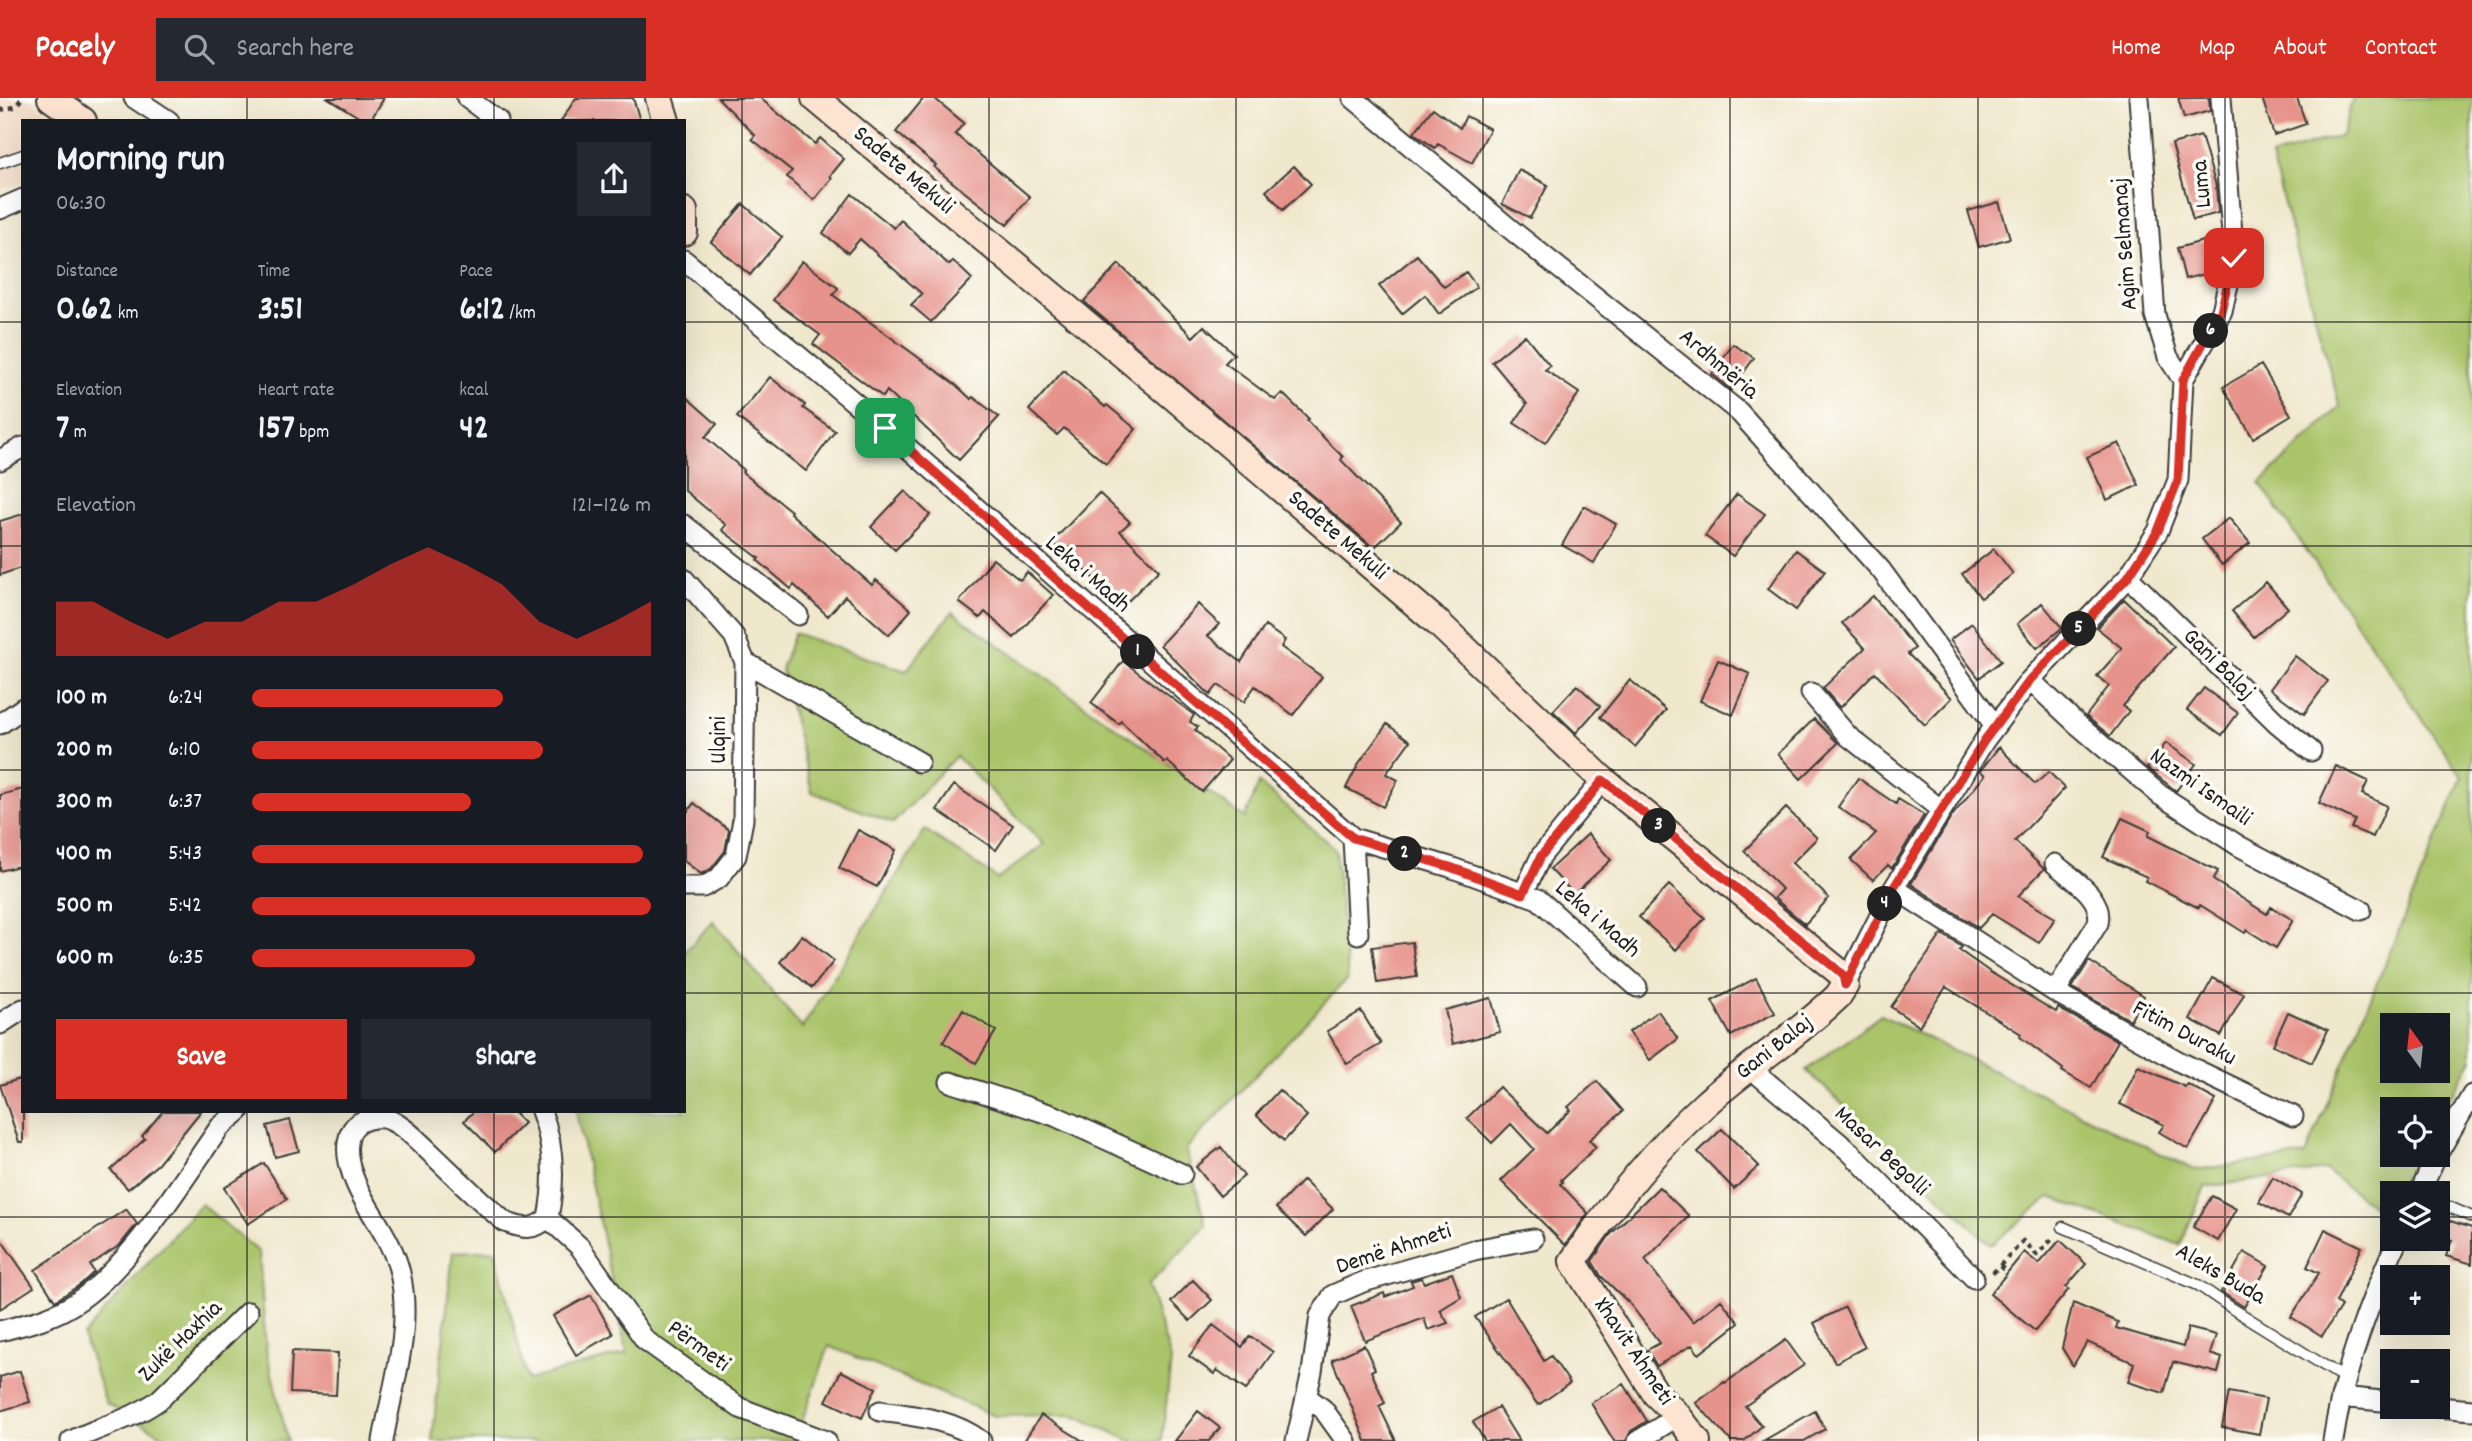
<!DOCTYPE html>
<meta charset="utf-8">
<style>
body{margin:0;font-family:Dekko,sans-serif;background:#242831;color:#f1f3f6;height:100vh;display:flex;flex-direction:column;font-size:26px;white-space:nowrap}
*{box-sizing:border-box;margin:0}
p{font-size:23px;color:#9ea1a6}
.icon{flex:none;width:38px;height:38px;fill:none;stroke:currentColor;stroke-width:2;stroke-linecap:round;stroke-linejoin:round}
.map{position:relative;flex:1;overflow:hidden}
.side{position:absolute;left:21px;top:21px;width:665px;height:994px;display:flex;flex-direction:column;background:#171b24;border-radius:0px;box-shadow:0 7px 28px #0002}
.side>*{flex:none}
.needle{width:46px;rotate:345deg}
.fabs{position:absolute;left:2380px;top:915px;display:grid;gap:14px}
.fabs a{display:grid;place-items:center;width:70px;height:70px;border-radius:0px;background:#171b24;box-shadow:0 7px 28px #0002;font-size:35px}
.pin{position:absolute;display:grid;place-items:center;width:60px;height:60px;color:#fff;margin:-30px;border-radius:14px;box-shadow:0 4px 10px #0006}
.km{position:absolute;width:35px;height:35px;margin:-18px;border-radius:50%;background:#222;color:#fff;font-size:19px;line-height:35px;text-align:center}
.round{display:grid;place-items:center;flex:none;width:74px;height:74px;border-radius:0px;background:#242831}
.summary{display:flex;align-items:center;justify-content:space-between;height:119px;padding:0 35px}
h1{font-size:38px;font-weight:700;line-height:52px}
.figures{display:grid;grid-template-columns:repeat(3,1fr);gap:10px;height:119px;padding:7px 35px}
.figures div{display:grid;align-content:center}
.figures b{font-size:35px;font-weight:700}
.figures small{font-size:19px;font-weight:400}
.figures p{font-size:19px}
.chart{height:196px;padding:14px 35px}
.chart p{display:flex;justify-content:space-between}
.chart svg{width:100%;height:126px;margin-top:7px;fill:#d93025;opacity:.7}
.cta{display:flex;gap:14px;margin-top:auto;padding:14px 35px}
.cta a{flex:1;height:80px;border-radius:0px;background:#d93025;color:#fff;font-size:28px;font-weight:700;line-height:80px;text-align:center}
.cta a+a{background:#242831;color:#f1f3f6}
ul{padding:0 35px;list-style:none;font-size:23px}
li{display:grid;grid-template-columns:112px 84px 1fr;align-items:center;height:52px}
li i{height:18px;border-radius:9px;background:#d93025}
header{display:flex;align-items:center;gap:42px;box-sizing:border-box;height:98px;padding:0 35px;background:#d93025;color:#fff}
header strong{font-size:33px}
nav{display:flex;gap:38px;margin-inline-start:auto;font-size:24px}
.search{width:490px;height:63px;background:#242831;display:flex;align-items:center;gap:18px;box-sizing:border-box;padding:0 24px;border-radius:0px;color:#9ea1a6;font-size:26px}
.map>svg:first-child{display:block}
.built{fill:#f1d5bd}
.green{fill:#aac46a;stroke:#637043;stroke-width:2;fill-rule:evenodd}
.building{fill:#e6938b}
.lines{fill:none;stroke-linecap:round;stroke-linejoin:round}
.lane-casing{stroke:#3c3b37;stroke-width:13}
.street-casing{stroke:#3c3b37;stroke-width:23}
.secondary-casing{stroke:#3c3b37;stroke-width:30}
.path{stroke:#3c3b37;stroke-width:4.5;stroke-dasharray:5 5;stroke-linecap:butt}
.lane{stroke:#fff;stroke-width:10}
.street{stroke:#fff;stroke-width:19}
.secondary{stroke:#fde4d1;stroke-width:26}
.route-casing{stroke:#fff;stroke-width:14}
.route{stroke:#d93025;stroke-width:9}
.grid{fill:none;stroke:#1c1c1c;stroke-width:2;stroke-opacity:0.55}
.labels{text-anchor:middle;dominant-baseline:central;stroke-width:7;stroke-linejoin:round;paint-order:stroke}
.street-label{font-size:24px;fill:#1c1c1c;stroke:#fdfcf7}
</style>
<header>
<strong>Pacely</strong>
<div class="search"><svg class="icon" aria-label="search" viewBox="0 0 24 24"><circle cx="10" cy="10" r="6"/><path d="M15 15l6 6"/></svg>Search here</div>
<nav><a>Home</a><a>Map</a><a>About</a><a>Contact</a></nav>
</header>
<div class="map">
<svg width="2472" height="1343" viewBox="0 0 2472 1343">
<rect width="100%" height="100%" fill="#fdfcf7"/>
<filter id="ink" filterUnits="userSpaceOnUse"><feTurbulence type="fractalNoise" baseFrequency=".0143" numOctaves="2"/><feDisplacementMap in="SourceGraphic" scale="14" xChannelSelector="R" yChannelSelector="G"/><feConvolveMatrix kernelMatrix="1 2 1 2 8 2 1 2 1" color-interpolation-filters="sRGB"/></filter>
<filter id="wash" filterUnits="userSpaceOnUse"><feTurbulence type="fractalNoise" baseFrequency=".00686" numOctaves="4" result="noise"/><feDisplacementMap in="SourceGraphic" scale="28" xChannelSelector="R" yChannelSelector="G"/><feGaussianBlur stdDeviation="1.57" result="paint"/><feColorMatrix in="noise" values="0 0 0 0 0 0 0 0 0 0 0 0 0 0 0 0 0 1.4 0 .05"/><feComposite in="paint" operator="in"/></filter>
<g filter="url(#wash)">
<rect width="100%" height="100%" fill="#f0e8cd"/>
<!-- built -->
<path class="built" d="M0 0H27L61 23H23V83L0 92Z"/>
<!-- green -->
<path class="green" d="M2353 0H2472V961L2438 1020V1012H2392V1057H2417L2394 1095 2392 1096 2382 1116 2326 1072 2205 1089 2180 1147 2050 1099 1991 1147 1806 972 1881 917 2194 1072 2306 1057 2462 679 2260 385 2340 309 2271 59 2342 37ZM2392 928H2438V973H2392Z
M952 514 1245 720 1259 685 1335 751 1348 880 1186 1051 1206 1128 1148 1187 1171 1262 1162 1343H1131L1074 1317 995 1318 829 1248 795 1343H432L453 1154 495 1152 527 1282 627 1255 576 1013H684V855L713 823 802 930 925 732 998 781 1044 746 956 658 893 725 812 694 781 571 794 535 906 573Z
M201 1106 259 1154 266 1251 288 1343H173L106 1305 83 1238Z"/>
<g id="blocks">
<!-- building -->
<path class="building" d="M328 0H384L370 23H365Z
M576 0H633L640 23H561Z
M718 0H760L815 46 820 40 844 61 830 78 832 80 814 102 787 79 792 73 752 41 755 37Z
M924 0H934L964 25 955 36 1030 99 1007 127 962 92 934 69 936 67 896 34Z
M2178 0H2209L2210 13 2184 20Z
M2262 0H2297L2306 26 2274 37Z
M1433 10 1460 30 1466 18 1490 31 1472 65 1438 46 1435 50 1414 35Z
M2201 38 2216 88 2218 115 2193 122 2172 46Z
M1294 68 1311 86 1283 112 1266 93Z
M1519 72 1548 87 1530 120 1502 106Z
M852 96 894 130 901 122 949 167 953 163 972 181 931 224 911 207 922 196 860 141 848 155 823 135Z
M1999 104 2010 140 1979 149 1968 113Z
M743 106 782 139 750 177 711 144Z
M2207 142 2216 173 2185 181 2177 150Z
M1417 157 1444 189 1466 174 1477 189 1439 216 1425 197 1402 216 1379 188Z
M802 163 838 190 833 197 956 287 971 301 973 299 999 319 959 362 887 293 883 299 813 246 820 237 773 202Z
M1119 166 1193 239 1204 228 1234 256 1225 265 1275 302 1282 295 1309 321 1307 323 1343 359 1341 362 1401 424 1374 450 1090 209 1084 203Z
M1525 237 1550 268 1545 272 1579 295 1545 345 1514 325 1527 306 1492 264Z
M1733 246 1754 260 1731 292 1712 276Z
M2261 267 2291 317 2253 340 2223 289Z
M1064 272 1105 309 1107 307 1136 331 1106 366 1064 330 1057 337 1029 312Z
M770 279 805 307 803 310 835 333 806 373 737 319Z
M684 297 717 326 705 339 744 372 742 374 791 413 790 415 872 487 876 482 911 512 889 537 845 498 828 518 794 487 791 491 757 462 759 460 722 432 726 427 684 392Z
M2119 345 2139 387 2107 402 2087 359Z
M905 393 930 417 895 452 871 429Z
M1099 395 1130 424 1120 433 1159 472 1122 509 1084 471 1082 473 1052 444Z
M1737 396 1765 416 1733 458 1705 438Z
M1584 408 1616 426 1594 465 1562 447Z
M23 416V469L0 477V423Z
M2229 420 2250 445 2222 467 2202 441Z
M1994 451 2013 476 1981 500 1962 476Z
M1796 452 1825 473 1796 512 1768 491Z
M993 461 1020 482 1027 474 1053 497 1014 540 985 514 980 520 959 504Z
M2266 484 2288 510 2254 539 2232 513Z
M1873 498 1915 550 1908 556 1952 600 1925 627 1875 574 1840 610 1823 590 1865 550 1842 525Z
M2124 501 2174 549 2123 608 2129 613 2110 638 2086 618 2109 588 2097 578 2122 550 2097 530Z
M2042 505 2062 530 2037 550 2017 526Z
M1198 506 1219 526 1208 538 1241 564 1265 528 1285 542 1281 549 1322 579 1293 617 1255 588 1244 604 1218 587 1210 597 1160 547Z
M1972 525 2001 563 1979 580 1950 542Z
M2295 558 2328 583 2304 616 2270 591Z
M1718 562 1750 576 1733 617 1700 603Z
M1123 563 1194 617 1190 624 1198 629 1195 632 1230 662 1202 694 1167 663 1165 665 1121 623 1119 626 1091 605Z
M1630 582 1666 612 1635 649 1600 619Z
M1577 587 1600 608 1576 635 1553 613Z
M2204 590 2238 615 2222 637 2187 612Z
M1814 621 1838 645 1801 681 1778 656Z
M1387 626 1410 643 1386 676 1398 682 1383 709 1346 690 1359 665Z
M2166 645 2196 666 2176 693 2147 670Z
M1999 649 2035 686 2049 674 2065 690 2015 743 2044 771 2018 798 2055 820 2039 845 1992 816 1979 830 1911 786 1952 718 1985 677 1980 673Z
M2336 668 2368 683 2362 696 2387 708 2373 739 2351 730 2355 722 2319 705Z
M1858 680 1896 706 1898 701 1924 717 1892 770 1888 767 1873 782 1851 762 1876 735 1838 709Z
M954 687 1013 727 996 752 937 712Z
M23 691V767L0 773V697Z
M694 705 729 732 725 753 711 771 701 776 684 763V718Z
M1786 710 1817 740 1792 765 1829 800 1805 826 1774 800 1782 791 1744 753Z
M2122 720 2150 733 2148 738 2218 773 2213 782 2267 816 2271 809 2293 822 2276 850 2247 832 2245 835 2200 807 2199 810 2145 783 2147 779 2103 759Z
M858 732 896 752 877 789 839 770Z
M1588 736 1611 762 1574 796 1550 771Z
M1669 787 1705 820 1676 852 1639 819Z
M1942 836 1962 849 1959 852 1990 874 2056 914 2058 910 2118 943 2091 990 2062 973 2063 971 2020 939 2021 936 1946 889 1919 928 1891 909Z
M802 837 834 863 812 890 780 864Z
M1412 844 1417 879 1377 885 1372 849Z
M2089 863 2144 898 2130 922 2072 890Z
M1756 880 1775 915 1731 938 1712 903Z
M2213 880 2244 896 2221 938 2190 921Z
M1491 900 1500 934 1453 946 1445 912Z
M963 912 996 933 976 965 943 944Z
M1361 913 1381 946 1347 966 1327 933Z
M1658 913 1678 941 1650 962 1629 934Z
M2288 914 2328 932 2312 965 2273 947Z
M2138 968 2185 989 2187 986 2216 1002 2188 1051 2159 1034 2164 1027 2120 1006Z
M23 980V1044H19L0 987Z
M1597 983 1623 1013 1589 1042 1596 1049 1561 1082 1563 1084 1560 1086 1588 1115 1565 1147 1501 1083 1534 1051 1511 1026 1492 1045 1467 1020 1499 989 1547 1035 1571 1012 1568 1009Z
M1279 992 1307 1018 1284 1043 1256 1017Z
M163 1013H201L158 1066 128 1091 111 1072 145 1041 142 1038Z
M474 1013H512L524 1025 495 1054 464 1023Z
M290 1022 299 1053 275 1059 267 1028Z
M1722 1031 1759 1068 1734 1091 1698 1054Z
M1221 1049 1244 1078 1220 1098 1196 1069Z
M264 1065 287 1101 248 1126 224 1090Z
M2273 1079 2302 1096 2288 1120 2259 1104Z
M1303 1082 1333 1111 1306 1138 1276 1110Z
M1659 1089 1689 1118 1645 1162 1693 1224 1721 1202 1739 1225 1699 1256 1692 1247 1657 1268 1647 1252 1660 1245 1629 1205 1601 1178 1592 1163 1610 1137Z
M2212 1098 2236 1111 2218 1143 2193 1129Z
M126 1111 137 1126 120 1147 90 1167 94 1174 81 1186 55 1203 35 1172Z
M2438 1119 2472 1130V1166L2446 1158 2452 1142 2438 1138Z
M2325 1131 2362 1149 2336 1204 2341 1208 2322 1238 2291 1219 2319 1175 2307 1169Z
M0 1140 34 1189 0 1211Z
M2060 1142 2086 1166 2066 1189 2069 1191 2035 1233 1990 1196 2024 1154 2039 1166Z
M2244 1154 2268 1168 2244 1209 2221 1194Z
M1452 1175 1461 1199 1440 1212 1448 1225 1428 1232 1424 1220 1365 1243 1351 1208 1384 1195 1385 1199 1413 1188 1411 1183 1421 1180 1424 1185Z
M1193 1182 1212 1202 1190 1223 1171 1204Z
M591 1197 613 1236 576 1257 553 1218Z
M1506 1200 1544 1263 1551 1258 1570 1285 1538 1307 1475 1219Z
M2073 1205 2118 1224 2116 1230 2183 1249 2188 1230 2216 1237 2210 1256 2222 1260 2218 1275 2173 1264 2164 1295 2128 1284 2134 1265 2087 1244 2073 1268 2062 1250Z
M1845 1209 1865 1249 1835 1265 1814 1225Z
M1213 1227 1242 1249 1250 1238 1273 1254 1246 1292 1217 1272 1214 1276 1189 1258Z
M1786 1242 1804 1267 1745 1308 1762 1328 1744 1343H1731L1696 1305 1724 1284 1725 1285Z
M1364 1247 1375 1271 1371 1273 1385 1305 1379 1308 1396 1343H1366L1332 1262Z
M292 1253 338 1255 336 1297 290 1295Z
M20 1273 30 1304 0 1313V1279Z
M841 1273 876 1290 862 1320 826 1303Z
M1624 1286 1647 1323 1631 1333 1626 1343H1614L1591 1305Z
M2229 1294 2266 1301 2259 1336 2222 1329Z
M1498 1309 1519 1343H1485L1473 1324Z
M1198 1313 1220 1330 1209 1343H1175Z
M1815 1313 1825 1331 1804 1343H1763Z
M1041 1317 1083 1343H1024Z"/>
</g>
</g>
<g filter="url(#ink)">
<use href="#blocks" fill-opacity="0" stroke="#3c3b37" stroke-width="2"/>
<g class="lines">
<!-- lane casing -->
<g class="lane-casing">
<path id="lane" d="M0 65 23 57
M2438 1104 2472 1119
M2063 1129 2198 1187 2233 1211 2346 1281"/>
</g>
<!-- street casing -->
<g class="street-casing">
<path id="street" d="M134 0 169 23
M467 0 498 23
M1353 0 1514 134 1739 314 1881 472 1995 628
M2139 0 2155 217 2168 259 2183 282
M0 111 23 101
M684 162 885 330 1353 740 1450 769 1538 801 1637 889
M0 362 23 349
M684 427 798 517
M2128 479 2277 625 2311 653
M684 481 734 538 745 564 743 722 736 758 719 780 703 789H684
M745 564 919 664
M2030 582 2078 627 2160 697 2239 748 2361 812
M1811 595 1848 638 1940 711
M0 626 23 610
M1353 740 1358 836
M2055 766C2072 781 2104 799 2098 825L2055 894
M1894 790 2055 894 2180 964 2293 1018
M1523 796 1541 758 1603 682
M1845 887 1894 790 1984 643 2030 582 2128 479 2158 433 2178 382 2183 282 2222 213 2234 160 2221 0
M0 926 23 911
M1749 969 1850 1054 1974 1180
M950 984 1055 1018 1182 1076
M2438 1055 2472 997
M2419 1096 2437 1057
M548 1120 580 1149 645 1242 740 1310 826 1343
M0 1233C22 1227 46 1222 67 1210 125 1178 181 1084 220 1029L239 1013
M1307 1299 1323 1311 1346 1343
M2341 1299 2392 1304
M2438 1309 2472 1312
M880 1313C914 1318 953 1321 981 1343
M71 1343C101 1328 133 1321 159 1302L248 1214
M383 1343C392 1288 413 1231 400 1175 391 1134 357 1104 349 1064 346 1051 347 1032 359 1025 367 1020 380 1018 390 1022 407 1030 421 1046 435 1059 458 1081 481 1104 505 1124 523 1131 533 1133 548 1120 555 1084 555 1048 541 1013
M1296 1343 1312 1274 1320 1218 1333 1197 1363 1184 1474 1152 1533 1141
M1638 1343 1678 1318
M2333 1343C2343 1274 2369 1204 2398 1141"/>
</g>
<!-- secondary casing -->
<g class="secondary-casing">
<path id="secondary" d="M51 0 83 23
M659 0 666 23
M815 0 1174 299 1439 526 1603 682 1843 877 1845 887 1838 898C1797 938 1747 968 1704 1007 1654 1053 1611 1107 1573 1163L1656 1296 1678 1318 1697 1343
M684 113V134"/>
</g>
<!-- path -->
<path class="path" d="M0 12 15 9 22 0
M2000 1168 2007 1175
M1993 1175 2023 1143 2037 1157 2053 1140"/>
<!-- lane -->
<use href="#lane" class="lane"/>
<!-- street -->
<use href="#street" class="street"/>
<!-- secondary -->
<use href="#secondary" class="secondary"/>
</g>
</g>
<g class="lines" filter="url(#ink)">
<!-- route casing -->
<g class="route-casing">
<path id="route" d="M885 330 1177 588 1353 740 1450 769 1523 796 1541 758 1603 682 1834 869 1843 877 1845 887 1894 789 1984 643 2030 582 2128 479 2158 433 2178 382 2183 282 2221 213 2234 160"/>
</g>
<!-- route -->
<use href="#route" class="route"/>
</g>
<!-- grid -->
<path class="grid" d="M247 0V23M494 0V23M742 0V1343M989 0V1343M1236 0V1343M1483 0V1343M1730 0V1343M1978 0V1343M2225 0V1343M0 224H23M684 224H2472M0 448H23M684 448H2472M0 672H23M684 672H2472M0 895H23M684 895H2472M247 1013V1343M494 1013V1343M0 1119H2392M2438 1119H2472"/>
<g class="labels">
<!-- street labels -->
<g class="street-label">
<text transform="translate(903 73) rotate(40)">Sadete Mekuli</text>
<text transform="translate(2203 86) rotate(-95)">Luma</text>
<text transform="translate(2126 146) rotate(-94)">Agim Selmanaj</text>
<text transform="translate(1718 267) rotate(40)">Ardhmëria</text>
<text transform="translate(1337 438) rotate(41)">Sadete Mekuli</text>
<text transform="translate(1087 477) rotate(41)">Leka i Madh</text>
<text transform="translate(2218 567) rotate(45)">Gani Balaj</text>
<text transform="translate(720 642) rotate(-90)">Ulqini</text>
<text transform="translate(2200 690) rotate(35)">Nazmi Ismaili</text>
<text transform="translate(1597 822) rotate(41)">Leka i Madh</text>
<text transform="translate(2184 936) rotate(28)">Fitim Duraku</text>
<text transform="translate(1775 950) rotate(-38)">Gani Balaj</text>
<text transform="translate(1881 1054) rotate(43)">Masar Begolli</text>
<text transform="translate(1394 1152) rotate(-18)">Demë Ahmeti</text>
<text transform="translate(2220 1177) rotate(30)">Aleks Buda</text>
<text transform="translate(181 1244) rotate(-44)">Zukë Haxhia</text>
<text transform="translate(698 1249) rotate(36)">Përmeti</text>
<text transform="translate(1633 1254) rotate(56)">Xhavit Ahmeti</text>
</g>
</g>
</svg>
<div class="fabs">
<a><svg class="needle" viewBox="-14 -14 28 28"><path d="M0-13l5 13h-10z" fill="#e53935"/><path d="M0 13l5-13h-10z" fill="#9ea1a6"/></svg></a>
<a><svg class="icon" aria-label="locate" viewBox="0 0 24 24"><circle cx="12" cy="12" r="6"/><path d="M12 2v4M12 18v4M2 12h4M18 12h4"/></svg></a>
<a><svg class="icon" aria-label="layers" viewBox="0 0 24 24"><path d="M12 4l9 5-9 5-9-5zM3 14l9 5 9-5"/></svg></a>
<a>+</a>
<a>−</a>
</div>
<div class="pin" style="left:885px;top:330px;background:#1e9e55"><svg class="icon" aria-label="arrive" viewBox="0 0 24 24"><path d="M6 21V4h12l-3 4 3 4H6"/></svg></div>
<div class="pin" style="left:2234px;top:160px;background:#d93025"><svg class="icon" aria-label="check" viewBox="0 0 24 24"><path d="M5 12l5 5 9-10"/></svg></div>
<b class="km" style="left:1138px;top:554px">1</b>
<b class="km" style="left:1405px;top:756px">2</b>
<b class="km" style="left:1659px;top:728px">3</b>
<b class="km" style="left:1885px;top:806px">4</b>
<b class="km" style="left:2079px;top:531px">5</b>
<b class="km" style="left:2211px;top:233px">6</b>
<section class="side">
<div class="summary"><div><h1>Morning run</h1><p>06:30</p></div><a class="round"><svg class="icon" aria-label="share" viewBox="0 0 24 24"><path d="M12 15V3M7 8l5-5 5 5M5 13v7h14v-7"/></svg></a></div>
<div class="figures">
<div><p>Distance</p><b>0.62<small> km</small></b></div>
<div><p>Time</p><b>3:51</b></div>
<div><p>Pace</p><b>6:12<small> /km</small></b></div>
</div>
<div class="figures">
<div><p>Elevation</p><b>7<small> m</small></b></div>
<div><p>Heart rate</p><b>157<small> bpm</small></b></div>
<div><p>kcal</p><b>42</b></div>
</div>
<div class="chart"><p><span>Elevation</span>121–126 m</p>
<svg viewBox="0 0 160 44" preserveAspectRatio="none"><path d="M0 44V25L10 25L20 32L30 38L40 32L50 32L60 25L70 25L80 19L90 12L100 6L110 12L120 19L130 32L140 38L150 32L160 25V44z"/></svg>
</div>
<ul>
<li><b>100 m</b>6:24<i style="width:63%"></i></li>
<li><b>200 m</b>6:10<i style="width:73%"></i></li>
<li><b>300 m</b>6:37<i style="width:55%"></i></li>
<li><b>400 m</b>5:43<i style="width:98%"></i></li>
<li><b>500 m</b>5:42<i style="width:100%"></i></li>
<li><b>600 m</b>6:35<i style="width:56%"></i></li>
</ul>
<div class="cta"><a>Save</a><a>Share</a></div>
</section>
</div>
